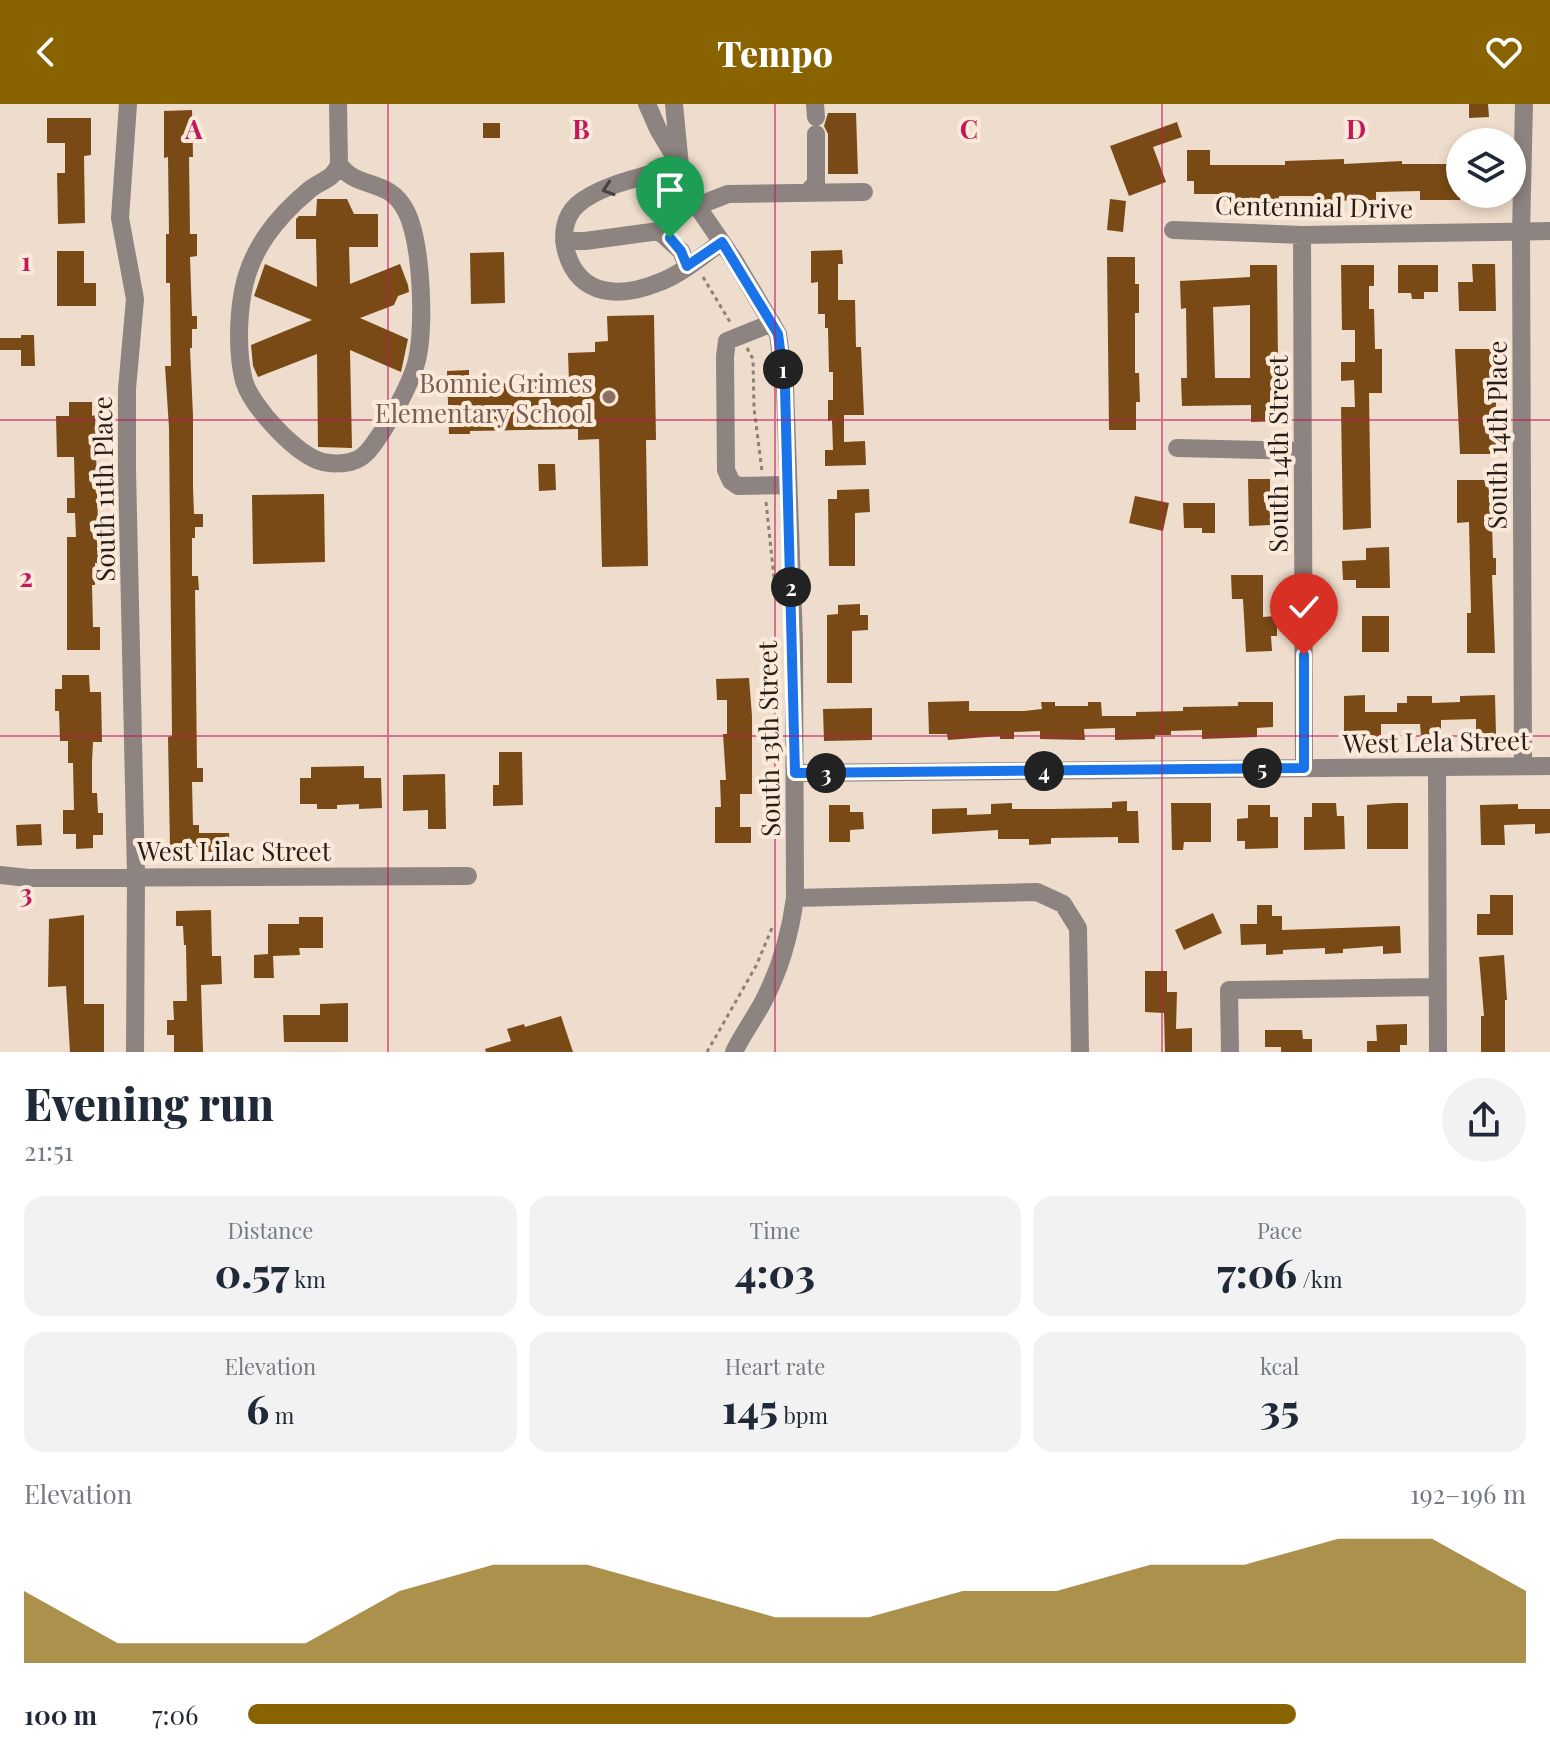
<!DOCTYPE html>
<meta charset="utf-8">
<style>
body{margin:0;font-family:"Playfair Display",serif;background:#f2f2f3;color:#1f2937;height:100vh;display:flex;flex-direction:column;font-size:30px;white-space:nowrap}
*{box-sizing:border-box;margin:0}
p{font-size:26px;color:#747a83}
.icon{flex:none;width:44px;height:44px;fill:none;stroke:currentColor;stroke-width:2;stroke-linecap:round;stroke-linejoin:round}
.map{position:relative;height:948px;overflow:hidden}
.panel{display:flex;flex-direction:column;background:#fff;flex:1}
.panel>*{flex:none}
.tools{position:absolute;left:1446px;top:24px;display:grid;gap:16px}
.tools a{display:grid;place-items:center;width:80px;height:80px;border-radius:50%;background:#fff;box-shadow:0 4px 12px #0003;font-size:40px}
.pin{position:absolute;display:grid;place-items:center;width:68px;height:68px;color:#fff;margin:-82px -34px;border-radius:50% 50% 50% 0;rotate:-45deg;box-shadow:0 0 8px #0007}
.pin .icon{rotate:45deg}
.km{position:absolute;width:40px;height:40px;margin:-20px;border-radius:50%;background:#222;color:#fff;font-size:22px;line-height:40px;text-align:center}
.round{display:grid;place-items:center;flex:none;width:84px;height:84px;border-radius:42px;background:#f2f2f3}
.summary{display:flex;align-items:center;justify-content:space-between;height:136px;padding:0 24px}
h1{font-size:44px;font-weight:800;line-height:60px}
.stats{display:grid;grid-template-columns:repeat(3,1fr);gap:12px;height:136px;padding:8px 24px}
.stats div{display:grid;align-content:center;border-radius:20px;background:#f2f2f3;text-align:center}
.stats b{font-size:40px;font-weight:800}
.stats small{font-size:22px;font-weight:400}
.stats p{font-size:22px}
.chart{height:224px;padding:16px 24px}
.chart p{display:flex;justify-content:space-between}
.chart svg{width:100%;height:144px;margin-top:8px;fill:#886300;opacity:.7}
ul{padding:0 24px;list-style:none;font-size:26px}
li{display:grid;grid-template-columns:128px 96px 1fr;align-items:center;height:60px}
li i{height:20px;border-radius:10px;background:#886300}
header{display:flex;justify-content:space-between;align-items:center;height:104px;padding:0 24px;background:#886300;color:#fff;font-size:36px;font-weight:800}
.map>svg:first-child{display:block}
.building{fill:#794a16;fill-rule:evenodd}
.lines{fill:none;stroke-linecap:round;stroke-linejoin:round}
.path{stroke:#8d8075;stroke-width:3;stroke-dasharray:4 4;stroke-linecap:butt}
.minor{stroke:#8d8380;stroke-width:18}
.oneway{stroke:#49413d}
.route-casing{stroke:#fff;stroke-width:16}
.route{stroke:#1a73e8;stroke-width:10}
.grid{fill:none;stroke:#c2185b;stroke-width:2;stroke-opacity:0.55}
.education-dot{fill:#8d6e63;stroke:#fbe9d9;stroke-width:3}
.labels{text-anchor:middle;dominant-baseline:central;stroke-width:8;stroke-linejoin:round;paint-order:stroke}
.street-label{font-size:26px;fill:#251e19;stroke:#fbe9d9}
.education-label{font-size:26px;fill:#785e54;stroke:#fbe9d9;text-anchor:end}
.grid-label{font-size:26px;text-anchor:middle;font-weight:bold;fill:#c2185b;stroke:#fbe9d9;stroke-width:8;stroke-linejoin:round;paint-order:stroke}
</style>
<header><svg class="icon" aria-label="back" viewBox="0 0 24 24"><path d="M15 5l-7 7 7 7"/></svg>Tempo<svg class="icon" aria-label="heart" viewBox="0 0 24 24"><path d="M12 20l-8-8c-3-5 5-10 8-4 3-6 11-1 8 4z"/></svg></header>
<div class="map">
<svg width="1550" height="948" viewBox="0 0 1550 948">
<rect width="100%" height="100%" fill="#eedccc"/>
<!-- building -->
<path class="building" d="M1469 0H1488L1489 13 1469 14Z
M192 6 193 53H189L190 130H197V152L190 153 192 212H197V225H192V244H190L193 312V383L194 410H203V423H195V434H192V472H198L199 486H195L197 664H203V678H192L193 721H199V729H229L230 748H208V743H170L168 633 172 632 169 324 165 262H171L170 179H166V130H169L168 53 164 54V7Z
M828 9H856L858 70H828V30L824 22Z
M47 14H91V51L84 52 85 119 58 120 57 69H65V39H47Z
M1177 18 1182 33 1153 43 1166 78 1129 92 1110 42Z
M483 19H500V34H483Z
M1187 46H1210V61H1285V57L1344 55V60L1402 57V60H1460V96H1420V87L1376 88V96L1323 97V92H1279V97H1222V90H1194V77H1187Z
M317 95H347L354 110H378V143H349L350 180 400 160 408 181 409 188 398 192 394 201 360 214 408 235 401 268 350 246 352 344 318 343 317 250 258 273 253 262 251 241 312 216 254 192 265 160 317 183 316 135H296V115L299 112H316Z
M1110 95 1126 97 1123 128 1107 126Z
M842 146 843 160H838V196H855L856 243H861L864 311H844V338L865 337 866 361 825 362V346H833L832 316 828 317V296H833V268H829L828 224H825V210H818V178L811 179V147Z
M57 147H84V179H96V202H57Z
M504 148 505 199 471 200 470 149Z
M1107 153H1135V180H1139V209H1135V269H1139L1140 298H1136V326H1109Z
M1472 160H1495L1496 207H1459L1458 178H1473Z
M1250 161H1277L1278 260H1282V288H1278V317L1251 318V301L1182 302 1181 274H1187L1186 204 1181 205 1180 177 1250 173ZM1250 201V274H1215L1213 203Z
M1341 161H1374V182H1369V205H1374L1375 245H1382V289H1369L1371 424 1343 426 1341 303H1355L1354 276 1341 277V258H1355V226H1342Z
M1398 161H1438V188H1424V195H1412L1411 189H1398Z
M654 211 656 336H646L648 462 602 463 599 335 578 336V325L470 327V330H449L447 267 469 266V280L569 278 568 249 595 248V238L608 237 607 212Z
M21 231H34L35 262H21V246H0V234H21Z
M1455 245H1496V350H1460Z
M69 298H92V312L95 311 99 459H95V481H92L93 523H100V546H67V433H76L75 409H67V394H75L74 353H57L56 312H69Z
M538 360H555L556 386 539 387Z
M1248 375H1270V396H1274L1275 410H1270L1271 421 1249 422Z
M1457 376H1496V418H1492L1493 454H1496V471H1492L1495 549H1467V509H1471L1469 418 1457 419Z
M869 385 870 408 855 409V462H829L828 395H837V386Z
M324 390 325 458 253 460 252 391Z
M1135 392 1169 399 1163 427 1129 419Z
M1183 399H1215V429H1202V424H1184Z
M1389 443 1390 484H1356V476H1343L1342 457 1366 456V444Z
M1231 471H1263V513L1277 512V532H1271L1272 547 1246 548 1243 495H1232Z
M860 500V511H868V526L852 527V579H827V511L838 510V501Z
M1362 512H1389V548H1362Z
M62 571H89L90 588H101L102 638H93L92 658V689H97L98 709H103V731H93V744L76 745V730H63V706H74L73 659H68V637H60L59 607H55V585H62Z
M749 574 752 612V690H740V723H751V739H715V703H721L720 676H726L723 630H727V596H717L716 575Z
M1365 591V608H1397V599H1407V592H1432V599L1460 598V592L1495 591 1496 631 1476 632V615L1441 616V632H1421L1420 620H1381V633H1344V592Z
M969 597V607H1024L1042 605 1041 598H1055V602H1088V598H1101L1102 612H1136V608L1183 607V603L1238 602V598H1273V623L1257 624V633L1202 635V626L1171 627V631H1155V635L1115 636V624L1084 625 1085 636 1040 635V627L1014 628V635H1000V632L948 636 947 630H929L928 598Z
M872 604V636L824 637 823 605Z
M499 648H522L523 701 493 702V681H499Z
M364 662V674H381L382 704 359 705V700L337 701V705H317V700H300V674H311V663Z
M445 670 446 725H428V706L403 707V671Z
M1127 697V707H1138L1139 739H1118V733L1051 734V740L1029 741V735H998V726L932 730V705L967 704V711L991 710V700L1012 699V705H1051L1112 704V698Z
M1171 699H1211V738H1184L1183 746H1172Z
M1312 699H1336L1337 712H1344L1345 745 1304 746V713H1312Z
M1395 699H1408V745H1367V701Z
M1518 700V705H1550V729L1535 730V720L1504 721 1505 741H1481L1480 701Z
M829 701H850V708H863L864 725 850 726V738H829Z
M1248 701H1270V713H1278V744L1245 745V737H1237V715L1248 714Z
M41 720 42 741 17 742 16 721Z
M1490 791H1513V831H1477V810H1490Z
M1257 801H1272V812H1282V826L1400 822 1401 849 1383 850V842L1343 845V849L1325 850V844L1283 846V850L1266 851V840L1241 841 1240 820H1257Z
M211 806 212 852H221L222 880 201 881 203 948H174V931H167V916H174L173 897H187L186 841H184L183 822H176V807Z
M1213 809 1222 829 1184 846 1175 826Z
M84 811V900H104V948H70L66 882 48 883 49 815Z
M299 813H323V844H299L300 851 273 852 274 874H254V851L268 850V820H299Z
M1504 851 1507 896H1505V948H1481V912H1484L1479 853Z
M1145 867H1167V888H1177L1176 925 1192 924V948H1165L1164 909 1145 908Z
M348 899V938H284L283 911H320V900Z
M561 912 573 948H486L485 945 511 937 507 925 524 920 525 923Z
M1407 920V941H1400V948H1367V937H1377L1376 921Z
M1265 926H1302L1303 935H1312V948H1281V943H1265Z"/>
<g class="lines">
<!-- path -->
<path class="path" d="M658 84 676 120
M703 173 730 218
M747 244 753 255 754 304 762 367
M766 398 774 474
M707 948 756 862 772 824"/>
<!-- minor -->
<path class="minor" d="M128 0 120 114 135 195 127 285V366L136 772 135 948
M338 0 339 60C334 76 319 77 308 87 276 114 251 145 243 187 238 214 237 250 244 277 252 303 297 352 323 358 331 360 345 360 353 357 367 353 374 339 382 328 395 306 407 287 415 263 426 229 422 139 406 107 388 72 357 87 339 60
M647 0 658 25 680 62C650 71 600 80 577 101 564 113 562 131 566 147 579 194 621 194 660 178 682 170 703 151 722 138
M674 0 680 62 697 102 734 156 778 230 785 283 794 537 795 794C790 831 781 864 763 898 754 915 742 931 734 948
M815 0 816 13
M807 89 816 79V30
M697 102 728 90 864 88
M1173 126 1302 131 1550 127
M1302 131 1304 664
M564 137H585L659 127 681 147 687 162
M772 219 727 237 725 253 726 366 731 377 738 382 787 381
M1177 344 1303 347
M1523 662 1521 128 1524 0
M1437 663 1438 948
M795 669 1550 662
M0 771 28 774 468 772
M795 794 1037 788 1063 800 1078 824 1080 948
M1230 948 1229 886 1437 883"/>
</g>
<!-- one-way arrows -->
<defs><path id="oneway-chevron" d="M-2-3.5L2.5 0L-2 3.5" fill="none" stroke-width="1.6" stroke-linecap="round" stroke-linejoin="round" transform="scale(2)"/></defs>
<use class="oneway" href="#oneway-chevron" transform="translate(608 85) rotate(162)"/>
<g class="lines">
<!-- route casing -->
<g class="route-casing">
<path id="route" d="M670 134 681 147 687 162 722 138 778 230 785 283 795 669 1304 664V551"/>
</g>
<!-- route -->
<use href="#route" class="route"/>
</g>
<!-- grid -->
<path class="grid" d="M388 0V948M775 0V948M1162 0V948M0 316H1550M0 632H1550"/>
<!-- markers -->
<circle class="education-dot" cx="609" cy="293" r="8"/>
<g class="labels">
<!-- street labels -->
<g class="street-label">
<text transform="translate(1314 102) rotate(1)">Centennial Drive</text>
<text transform="translate(1496 331) rotate(-90)">South 14th Place</text>
<text transform="translate(1277 350) rotate(-90)">South 14th Street</text>
<text transform="translate(103 385) rotate(-91)">South 11th Place</text>
<text transform="translate(768 635) rotate(-91)">South 13th Street</text>
<text transform="translate(1436 637) rotate(-1)">West Lela Street</text>
<text x="234" y="746">West Lilac Street</text>
</g>
<!-- education labels -->
<g class="education-label">
<text x="593" y="278">Bonnie Grimes<tspan x="593" dy="30">Elementary School</tspan></text>
</g>
</g>
<g class="grid-label">
<text x="194" y="35">A</text>
<text x="581" y="35">B</text>
<text x="969" y="35">C</text>
<text x="1356" y="35">D</text>
<text x="26" y="167">1</text>
<text x="26" y="483">2</text>
<text x="26" y="799">3</text>
</g>
</svg>
<div class="tools">
<a><svg class="icon" aria-label="layers" viewBox="0 0 24 24"><path d="M12 4l9 5-9 5-9-5zM3 14l9 5 9-5"/></svg></a>
</div>
<div class="pin" style="left:670px;top:134px;background:#1e9e55"><svg class="icon" aria-label="arrive" viewBox="0 0 24 24"><path d="M6 21V4h12l-3 4 3 4H6"/></svg></div>
<div class="pin" style="left:1304px;top:551px;background:#d93025"><svg class="icon" aria-label="check" viewBox="0 0 24 24"><path d="M5 12l5 5 9-10"/></svg></div>
<b class="km" style="left:783px;top:265px">1</b>
<b class="km" style="left:791px;top:483px">2</b>
<b class="km" style="left:826px;top:669px">3</b>
<b class="km" style="left:1044px;top:667px">4</b>
<b class="km" style="left:1262px;top:664px">5</b>
</div>
<section class="panel">
<div class="summary"><div><h1>Evening run</h1><p>21:51</p></div><a class="round"><svg class="icon" aria-label="share" viewBox="0 0 24 24"><path d="M12 15V3M7 8l5-5 5 5M5 13v7h14v-7"/></svg></a></div>
<div class="stats">
<div><p>Distance</p><b>0.57<small> km</small></b></div>
<div><p>Time</p><b>4:03</b></div>
<div><p>Pace</p><b>7:06<small> /km</small></b></div>
</div>
<div class="stats">
<div><p>Elevation</p><b>6<small> m</small></b></div>
<div><p>Heart rate</p><b>145<small> bpm</small></b></div>
<div><p>kcal</p><b>35</b></div>
</div>
<div class="chart"><p><span>Elevation</span>192–196 m</p>
<svg viewBox="0 0 160 44" preserveAspectRatio="none"><path d="M0 44V22L10 38L20 38L30 38L40 22L50 14L60 14L70 22L80 30L90 30L100 22L110 22L120 14L130 14L140 6L150 6L160 22V44z"/></svg>
</div>
<ul>
<li><b>100 m</b>7:06<i style="width:82%"></i></li>
</ul>
</section>
